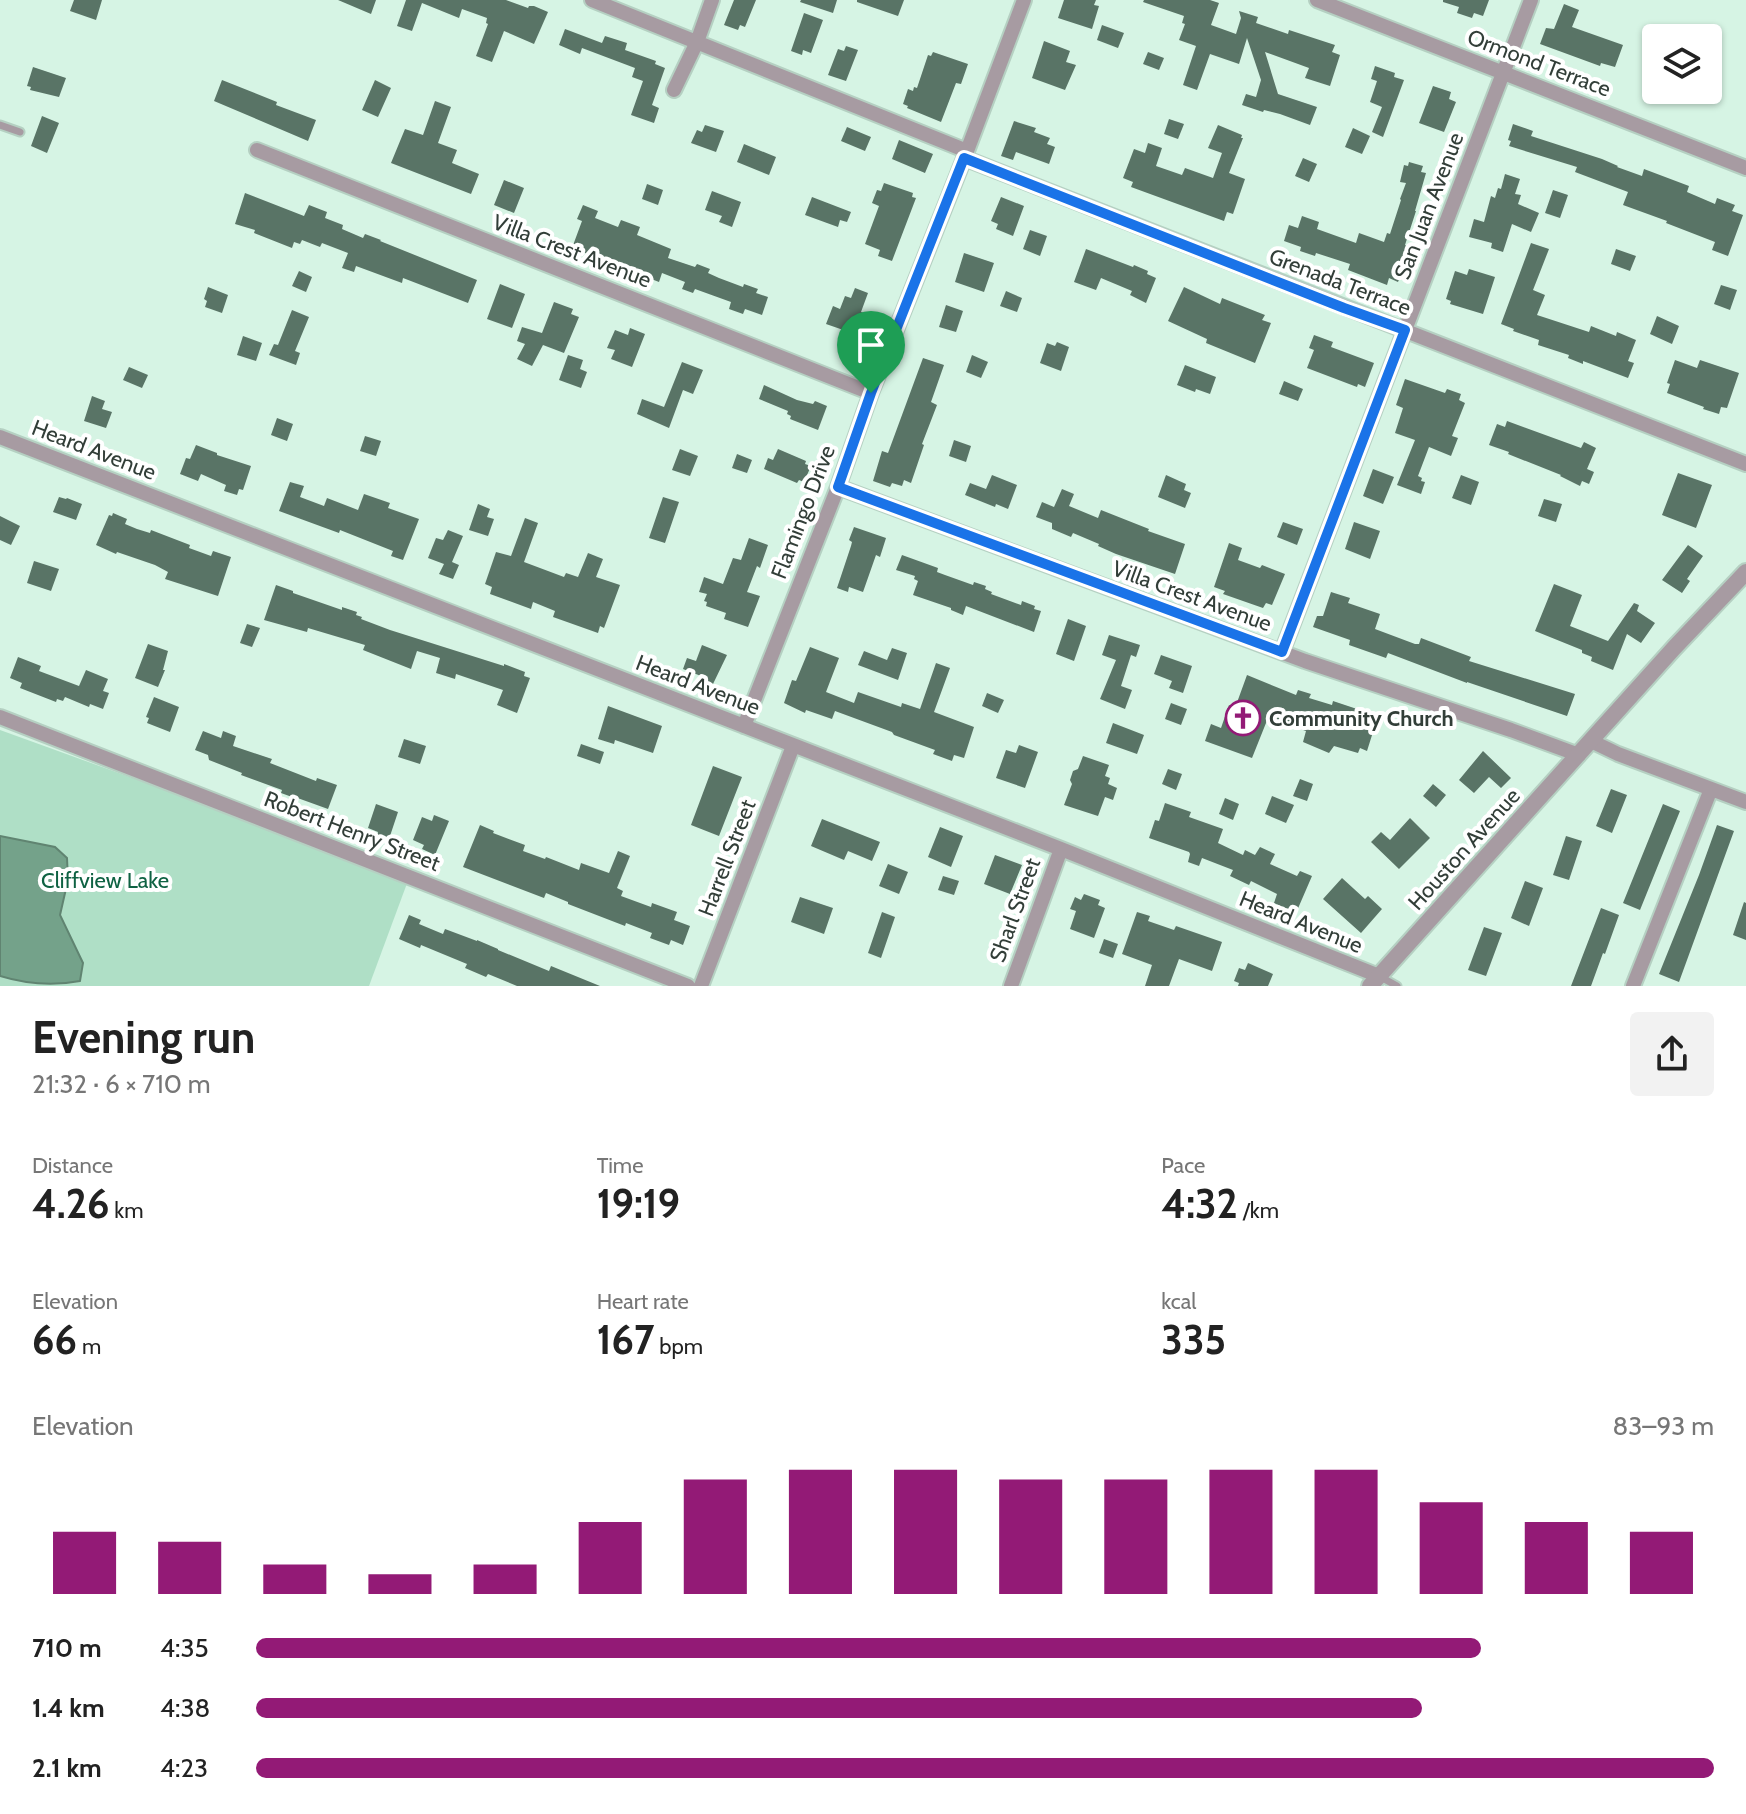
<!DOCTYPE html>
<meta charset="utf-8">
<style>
body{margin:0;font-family:Cabin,sans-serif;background:#f2f2f2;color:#222;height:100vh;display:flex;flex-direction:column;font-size:30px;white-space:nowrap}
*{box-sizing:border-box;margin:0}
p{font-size:26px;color:#767676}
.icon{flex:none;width:44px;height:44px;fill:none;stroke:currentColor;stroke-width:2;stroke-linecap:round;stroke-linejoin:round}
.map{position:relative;height:986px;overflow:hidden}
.sheet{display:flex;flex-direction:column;background:#fff;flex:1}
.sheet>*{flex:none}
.controls{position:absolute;left:1642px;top:24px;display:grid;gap:16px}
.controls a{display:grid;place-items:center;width:80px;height:80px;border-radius:8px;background:#fff;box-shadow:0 2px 6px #0004;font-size:40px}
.pin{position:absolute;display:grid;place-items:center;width:68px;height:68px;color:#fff;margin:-82px -34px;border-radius:50% 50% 50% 0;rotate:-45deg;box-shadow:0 0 8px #0007}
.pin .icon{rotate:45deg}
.round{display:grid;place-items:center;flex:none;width:84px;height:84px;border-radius:8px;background:#f2f2f2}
.head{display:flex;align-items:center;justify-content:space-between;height:136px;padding:0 32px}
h1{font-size:44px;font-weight:700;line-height:60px}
.metrics{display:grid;grid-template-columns:repeat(3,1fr);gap:12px;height:136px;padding:8px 32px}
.metrics div{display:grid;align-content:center}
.metrics b{font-size:40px;font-weight:700}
.metrics small{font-size:22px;font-weight:400}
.metrics p{font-size:22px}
.chart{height:224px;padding:16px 32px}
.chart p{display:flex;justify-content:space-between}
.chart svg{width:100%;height:144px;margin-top:8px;stroke:#931a76;stroke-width:6}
ul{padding:0 32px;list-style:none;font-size:26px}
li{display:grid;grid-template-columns:128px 96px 1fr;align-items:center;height:60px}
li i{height:20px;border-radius:10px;background:#931a76}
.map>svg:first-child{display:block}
.green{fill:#afdfc6}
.water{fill:#74a28a;stroke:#608471;stroke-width:2}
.building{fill:#597466}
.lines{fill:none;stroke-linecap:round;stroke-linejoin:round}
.service-casing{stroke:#b5d0c2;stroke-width:11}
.minor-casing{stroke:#b5d0c2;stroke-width:18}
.tertiary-casing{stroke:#b5d0c2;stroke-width:20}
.service{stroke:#a79ba2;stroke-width:7}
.minor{stroke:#a79ba2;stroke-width:14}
.tertiary{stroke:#a79ba2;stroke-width:16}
.route-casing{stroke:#fff;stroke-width:16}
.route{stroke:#1a73e8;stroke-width:10}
.labels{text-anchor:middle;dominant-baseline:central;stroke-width:8;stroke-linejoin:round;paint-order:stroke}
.street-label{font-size:22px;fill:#323e38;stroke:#fff}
.poi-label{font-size:22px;font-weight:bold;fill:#323e38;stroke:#fff;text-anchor:start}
.park-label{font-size:22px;fill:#0f6243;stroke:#fff}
</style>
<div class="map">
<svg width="1746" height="986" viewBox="0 0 1746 986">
<rect width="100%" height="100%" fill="#d6f4e4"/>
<!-- green -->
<path class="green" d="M0 730 409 878 369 986H0Z"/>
<!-- water -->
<path class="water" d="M0 836 55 847 67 858 68 880 60 915 83 963 80 981C54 986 26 984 0 976Z"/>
<!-- building -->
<path class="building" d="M74 0H102L96 20 70 11Z
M338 0H376L371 14Z
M406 0H506L528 8 529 6H534L548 12 534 44 504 31 492 62 476 56 488 24 486 23 487 18 462 9 459 18 422 3 412 31 397 26Z
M734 0H756L745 27 740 25 738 30 724 25Z
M801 0H837L833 13 800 2Z
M857 0H904L898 16 857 2Z
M1064 0H1096L1094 5 1099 6 1092 29 1058 18Z
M1144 0H1210L1219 3 1211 25 1236 34 1241 18 1239 11 1258 17 1256 23 1288 34 1289 30 1335 45 1332 52 1340 55 1330 86 1305 78 1309 68 1265 52 1278 94 1317 107 1310 125 1280 114 1264 110 1263 112 1242 105 1246 94 1256 97 1261 80 1247 38 1239 64 1210 54 1197 90 1183 85 1196 46 1179 40 1185 24 1182 23 1184 16 1143 2Z
M1443 0H1489L1483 16 1474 13 1472 18 1457 13 1459 7 1443 2Z
M1564 4 1579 10 1572 27 1623 45 1615 67 1601 63 1600 66 1540 44 1546 28 1554 29Z
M804 13 823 20 811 53 803 50 802 55 791 51Z
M1102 25 1124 33 1118 48 1097 40Z
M565 29 602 43 605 36 627 43 625 50 656 61 655 64 665 68 652 105 659 108 654 123 631 115 643 81 632 77 635 68 582 48 580 54 559 45Z
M1044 41 1070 51 1066 62 1076 65 1065 90 1032 78Z
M846 46 858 50 846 81 828 75 838 49 844 51Z
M933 52 968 64 961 84 956 83 941 122 907 108 908 106 903 104 908 89 913 91 914 87 917 88 928 55 931 56Z
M1148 52 1164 58 1159 70 1143 64Z
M1375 66 1395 73 1394 77 1404 80 1383 137 1372 132 1382 107 1370 102 1377 81 1371 79Z
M33 67 66 78 59 97 30 90 31 87 27 86Z
M222 80 277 102 276 105 316 120 308 141 214 101Z
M375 80 391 88 378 117 362 110Z
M1433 86 1451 92 1449 99 1456 102 1444 132 1419 123Z
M435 101 451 107 438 143 457 150 452 163 479 174 471 194 391 163 405 129 423 135Z
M42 116 59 123 47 153 31 146Z
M1169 119 1184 124 1178 139 1164 134Z
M1014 121 1036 128 1034 132 1050 138 1047 144 1055 147 1049 164 1016 152 1013 160 1001 156Z
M1513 124 1533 131 1531 136 1602 159 1618 166 1617 167 1642 176 1644 169 1689 186 1687 192 1715 204 1717 198 1735 205 1732 211 1743 215 1728 256 1712 250 1715 242 1666 223 1667 221 1623 205 1628 192 1575 172 1577 167 1509 146 1511 141 1508 140Z
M705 125 724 131 716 152 691 143 697 130 702 132Z
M1218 125 1242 135 1241 138H1243L1229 173 1245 179 1233 214 1227 212 1224 221 1131 187 1133 182 1123 178 1134 149 1145 153 1148 143 1162 148 1156 166 1182 175 1185 168 1213 178 1222 153 1208 148Z
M847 127 871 137 865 151 841 141Z
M1353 128 1370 136 1362 154 1345 147Z
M899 140 933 154 925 173 892 159Z
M744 144 776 157 769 175 737 162Z
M1303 158 1317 164 1309 182 1295 176Z
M1409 162 1423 166 1421 172 1426 173 1415 211H1416L1405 245 1411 248 1398 282 1389 278 1387 285 1348 270 1350 264 1316 253 1315 256 1300 251 1301 247 1284 241 1289 225 1298 228 1302 216 1319 222 1317 229 1356 243 1359 233 1384 242 1387 233 1390 234 1401 200 1400 199 1406 183 1400 182 1404 165 1408 166Z
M1505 174 1520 179 1515 194 1521 195 1518 204 1539 213 1531 232 1512 224 1503 252 1491 248 1492 243 1469 237 1474 219 1484 222 1491 196 1495 198 1498 188 1501 189Z
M504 180 524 188 514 213 494 205Z
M884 183 913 193 912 197 916 198 892 261 878 256 880 250 865 244 879 206 872 203 877 190 881 191Z
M647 184 663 190 658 205 642 199Z
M1553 190 1568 195 1560 218 1545 213Z
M712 191 741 202 732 227 719 222 722 216 705 210Z
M245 193 304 216 309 205 327 212 325 218 343 225 342 229 363 238 365 234 381 240 380 241 477 280 468 303 403 278 402 283 356 266 354 272 342 268 348 253 322 243 320 247 302 240 300 244 294 242 292 248 254 233 255 230 235 224Z
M812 197 851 212 847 222 840 220 838 227 805 215Z
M1001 197 1024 206 1013 236 996 229 998 224 991 221Z
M583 205 598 211 595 218 618 227 621 220 640 227 637 235 671 249 668 258 695 267 697 264 710 269 708 273 719 278 743 287 744 284 758 289 756 293 768 297 762 315 745 309 743 314 729 309 731 302 695 289 693 293 682 289 685 282 662 273 659 282 572 248 582 221 577 219Z
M1030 230 1047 236 1040 256 1023 249Z
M1531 243 1549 249 1533 290 1545 295 1537 315 1589 332 1591 326 1616 336 1617 332 1636 340 1628 361 1634 363 1628 378 1583 361V364L1568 358 1569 355 1538 345 1539 340 1513 331 1514 329 1501 324Z
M1086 249 1133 267 1134 265 1148 271 1147 274 1156 278 1146 303 1130 295 1132 291 1101 278 1096 290 1074 282Z
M1616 249 1636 256 1630 271 1611 264Z
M964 253 994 263 984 292 955 282Z
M1469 269 1495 277 1483 314 1450 304 1451 301 1446 299 1455 271 1467 275Z
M299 271 312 277 306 292 292 286Z
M500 284 525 294 512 328 487 319Z
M1721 285 1737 290 1730 310 1714 304Z
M208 287 228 295 222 313 205 307 207 301 204 299Z
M1184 287 1220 304 1222 298 1265 315 1262 320 1271 323 1255 363 1206 343 1207 339 1168 321Z
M855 288 868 293 861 312 864 313 859 328 855 327 852 333 826 324 833 306 840 309 845 296 851 298Z
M1006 291 1022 298 1017 312 1000 306Z
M554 302 573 309 571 314 579 317 564 353 543 345 532 366 517 359 525 344 517 341 522 327 542 333Z
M946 305 963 311 956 332 939 327Z
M292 310 309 317 295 351 300 353 296 365 269 355 274 344 278 345Z
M1657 316 1679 326 1672 344 1650 334Z
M630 328 645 334 632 367 611 359 615 350 607 348 615 330 628 335Z
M1314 335 1333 342 1331 347 1374 363 1365 387 1358 384 1357 387 1307 368 1314 350 1309 348Z
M243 336 262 343 256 361 237 355Z
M1057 342 1069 347 1061 371 1040 363 1047 343 1055 346Z
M568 355 583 360 580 369 587 372 581 388 559 380Z
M972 355 988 362 981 378 966 372Z
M923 358 944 365 931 402 937 405 922 444 924 445 911 483 904 480 902 486 892 483 890 487 873 481 882 451 888 453Z
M1675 360 1697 368 1700 360 1739 373 1727 408 1721 407 1719 414 1703 409 1704 407 1667 393 1670 384 1667 383Z
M682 362 703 370 693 394 683 390 669 428 637 414 642 399 664 407Z
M1185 365 1216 377 1210 394 1196 389 1195 392 1177 385Z
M129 367 148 375 142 388 123 380Z
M1405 379 1445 393 1447 389 1461 394 1459 400 1465 403 1452 436 1458 438 1451 456 1429 447 1418 476 1422 478 1421 481 1425 482 1421 494 1397 485 1415 440 1395 433 1403 408 1396 405Z
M1284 381 1303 389 1298 401 1279 394Z
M764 385 797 400 813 404 815 401 827 406 818 430 790 419 791 416 787 414 788 411 759 399Z
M92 396 105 401 102 409 112 412 106 428 84 421Z
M277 418 293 424 287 441 271 435Z
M1507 421 1581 448 1584 442 1596 448 1587 469 1594 472 1589 484 1582 481 1580 486 1560 476 1561 475 1508 454 1509 452 1489 445 1497 424 1505 427Z
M365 436 381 441 376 456 360 451Z
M954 440 971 446 966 462 949 456Z
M196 445 217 453V455L251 466 243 490 239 489 237 495 224 491 226 485 201 474 198 481 180 474 186 458 190 459Z
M680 449 698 456 690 476 672 470Z
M778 449 806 461 805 464 811 466 804 482 799 480 797 483 764 469 768 458 773 460Z
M737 454 752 460 747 473 732 468Z
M1373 469 1394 477 1383 504 1363 496Z
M1678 473 1712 485 1696 528 1662 515Z
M992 475 1017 485 1008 509 996 504 995 507 965 495 970 483 986 489Z
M1166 475 1186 484 1184 490 1191 493 1185 508 1158 497Z
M1461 475 1479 482 1471 505 1452 498Z
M290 482 304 486 300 497 324 506 327 498 358 510 364 494 390 503 388 508 419 519 403 560 391 556 393 551 340 530 339 533 279 511Z
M1062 489 1074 494 1069 506 1098 518 1101 510 1149 529 1148 531 1185 544 1175 574 1116 554 1098 546 1099 544 1073 533 1071 537 1052 529V523L1036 517 1042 502 1054 507Z
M59 497 66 499 67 498 82 504 76 520 53 512Z
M663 497 679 502 665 543 649 538Z
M1544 499 1562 504 1556 522 1538 516Z
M478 504 490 509 487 517 494 519 488 536 469 530Z
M113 513 127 519 125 524 137 529 150 533 151 530 190 545 189 548 211 556 213 551 231 557 218 596 165 579 168 572 155 565 117 552 116 554 96 545 109 515 112 516Z
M0 516 20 526 11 545 0 540Z
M525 518 538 523 524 562 564 577 566 573 578 577 588 553 603 559 596 577 620 585 604 628 600 626 598 633 553 617 555 611 533 602 531 609 490 594 492 587 485 584 496 552 511 556Z
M1283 522 1303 529 1297 545 1277 537Z
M1354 522 1380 531 1370 559 1345 549Z
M854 527 886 538 880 557 876 555 863 592 849 587 848 592 837 588 851 546 852 542 849 540Z
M448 530 463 536 452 562 459 565 453 579 439 574 444 564 428 558 436 538 443 540Z
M749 538 768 545 760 568 757 566 747 592 760 596 748 627 724 619 726 613 706 606 707 602 704 601 707 594 699 592 704 577 723 584 733 558 741 560Z
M1229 543 1242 548 1238 560 1260 568 1262 565 1285 574 1272 605 1266 603 1263 608 1223 594 1225 591 1214 587Z
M1688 545 1703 556 1687 579 1690 581 1682 593 1662 580Z
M902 555 938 568 937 572 945 575 973 585 974 582 986 586 985 589 992 592 991 594 1021 605 1022 601 1035 606 1034 609 1041 611 1034 632 966 606 963 615 951 610V608L913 595 918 581 914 579 915 576 896 570Z
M34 561 59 569 51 591 27 583Z
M1554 584 1582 595 1570 626 1608 641 1634 603 1639 605 1637 611 1655 623 1641 643 1627 634 1613 670 1591 661 1592 657 1582 653V650L1535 631Z
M276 585 293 591V593L342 610V607L357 612 356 615 362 617 361 619 390 630 504 666V664L525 672 524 676 530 678 517 713 497 705 503 690 456 674 455 679 436 673 440 658 417 651 411 669 363 650 365 645 308 628 307 632 264 620Z
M1331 592 1350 598 1348 603 1380 614 1375 629 1415 644H1419L1421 638 1471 657 1469 661 1575 694 1567 716 1467 682V683L1388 653 1386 658 1349 645 1350 640 1313 627 1317 616H1323Z
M1068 619 1086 626 1074 661 1056 654Z
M247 624 260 628 252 647 240 643Z
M1109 635 1140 645 1136 657 1131 655 1121 686 1132 690 1125 709 1100 699 1116 660 1102 655Z
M148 644 168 651 163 670H165L158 687 135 678Z
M702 645 727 655 713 684 702 679 701 676 683 669 687 658 696 661Z
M810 647 839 658 826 692 854 703 858 692 901 707 902 703 920 709 936 663 950 668 934 712 974 727 964 758 954 755 952 761 933 754 935 750 894 735 892 732 835 711 832 719 806 710 805 713 784 703 792 680 796 681Z
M892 648 907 653 898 680 858 665 864 651 887 660Z
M1161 655 1192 666 1183 693 1169 688 1172 681 1154 674Z
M18 657 41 666 39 671 79 686 86 670 108 679 103 691 109 693 103 709 90 704 89 707 65 697 63 701 57 699 56 702 20 688 22 683 10 678Z
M1247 675 1296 695 1298 690 1311 694 1309 698 1332 705 1333 701 1378 716 1367 751 1360 748 1358 753 1334 746 1329 753 1303 742 1306 731 1268 718 1252 758 1205 741 1211 724 1221 728 1229 705 1235 708Z
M987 693 1004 700 998 713 982 706Z
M154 697 179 707 170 732 147 723 149 718 146 717Z
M1171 703 1187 709 1181 725 1165 719Z
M608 706 662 726 653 753 615 740 614 744 598 739Z
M1113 723 1144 735 1137 754 1106 743Z
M203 731 221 738 223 731 236 736 233 746 272 759 270 763 316 781 317 778 337 785 328 809 292 796V797L281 793 282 790 241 775 242 773 209 760 208 755 195 750Z
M404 739 426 746 420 764 398 757Z
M581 744 604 752 600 764 577 756Z
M1019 745 1038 752 1025 788 996 778 1006 750 1016 753Z
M1483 751 1511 778 1501 788 1489 777 1474 793 1459 780Z
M1083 756 1109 765 1105 776 1110 778 1108 784 1117 788 1113 800 1105 797 1098 816 1064 805 1072 784 1070 780 1073 771 1078 769Z
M713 766 742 777 719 836 691 825Z
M1168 769 1182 774 1176 790 1162 784Z
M1300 779 1313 784 1307 801 1293 796Z
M1433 784 1446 795 1436 807 1423 796Z
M1611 789 1627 795 1612 833 1596 826Z
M1272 796 1294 805 1286 823 1265 814Z
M1225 798 1239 804 1233 820 1219 814Z
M1165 803 1191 812 1189 817 1223 829 1218 843 1243 855 1245 850 1255 855 1260 847 1275 854 1270 864 1297 876 1300 871 1312 876 1296 913 1274 903 1277 894 1251 881 1249 885 1230 876 1233 870 1202 858 1199 866 1188 862 1190 854 1189 852 1149 838 1155 820 1159 821Z
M376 804 398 812 389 839 377 836 378 832 368 828Z
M1663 804 1680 811 1640 910 1623 903Z
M434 815 449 821 435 855 422 849 424 845 413 840 422 817 432 821Z
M1410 818 1430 838 1399 869 1371 842 1381 832 1390 840Z
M822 819 880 842 872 861 848 851 844 860 811 846Z
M480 825 494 831 493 833 525 845 523 851 545 859 546 857 579 870 581 863 609 873 618 851 630 856 617 888 623 891 621 896 651 907 652 903 677 912 674 920 690 926 683 945 671 940 669 945 650 938 652 933 626 923 625 926 568 904V902L546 893 544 898 463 867Z
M1717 825 1734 831 1679 982 1659 974 1699 875Z
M940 827 963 836 951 867 928 857Z
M1566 836 1582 841 1569 880 1553 875Z
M995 855 1022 865 1010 894 984 884Z
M888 864 908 872 899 894 879 886Z
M943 876 959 881 954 895 938 890Z
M1342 878 1365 899 1368 896 1382 909 1361 933 1323 899Z
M1525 881 1543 888 1529 926 1511 918Z
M1084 894 1100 900 1098 905 1105 908 1094 938 1070 929 1076 911 1070 909 1075 897 1081 900Z
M800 897 833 908 824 934 791 922Z
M1744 902 1746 903V940L1733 935Z
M1601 908 1619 915 1605 954 1603 953 1591 986H1571Z
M882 912 895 917 881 958 868 953Z
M1137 912 1150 916 1148 921 1174 930 1176 926 1222 942 1212 971 1179 959 1169 986H1145L1152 965 1122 954Z
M409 915 421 920 419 924 443 934 445 929 477 941V940L498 949V950L549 971 551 966 600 986H517L488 974 486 977 465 968 467 964 421 945 420 948 399 939Z
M1484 927 1502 933 1486 976 1468 970Z
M1104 939 1118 944 1113 958 1099 953Z
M1248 963 1273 974 1268 986H1238L1239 983 1234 981 1239 968 1245 970Z"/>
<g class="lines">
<!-- service casing -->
<g class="service-casing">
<path id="service" d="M0 125 20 132
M1379 976 1397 986"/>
</g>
<!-- minor casing -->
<g class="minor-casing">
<path id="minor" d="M592 0 967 151
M1317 0 1746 168
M674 90 697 42 712 0
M257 150 871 393
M964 158 1746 464
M0 437 1061 849 1379 976
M838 487 1305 661 1511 730 1579 755
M1282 652 1531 0
M0 717 688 986
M744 726 838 487 871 393 967 151 1024 0
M1591 741 1618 754 1746 802
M701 986 793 746
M1011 986 1061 849
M1633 986 1711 789"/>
</g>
<!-- tertiary casing -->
<g class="tertiary-casing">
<path id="tertiary" d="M1370 986 1674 648 1746 572"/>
</g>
<!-- service -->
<use href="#service" class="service"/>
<!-- minor -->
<use href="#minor" class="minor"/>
<!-- tertiary -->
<use href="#tertiary" class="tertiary"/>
</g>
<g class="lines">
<!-- route casing -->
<g class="route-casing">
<path id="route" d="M964 158 1344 308 1405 330 1282 652 838 487 871 393Z"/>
</g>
<!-- route -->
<use href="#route" class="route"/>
</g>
<!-- icons -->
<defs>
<g id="church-ring" transform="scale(1.8)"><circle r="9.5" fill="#fff" stroke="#931a76" stroke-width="1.5"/><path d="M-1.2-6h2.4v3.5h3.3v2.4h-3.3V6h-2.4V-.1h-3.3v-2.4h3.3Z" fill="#931a76"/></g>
</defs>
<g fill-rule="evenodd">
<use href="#church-ring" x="1243" y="718"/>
</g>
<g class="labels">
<!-- street labels -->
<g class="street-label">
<text transform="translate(1539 63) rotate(21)">Ormond Terrace</text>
<text transform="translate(1429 206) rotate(-69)">San Juan Avenue</text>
<text transform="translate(572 251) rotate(21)">Villa Crest Avenue</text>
<text transform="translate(1340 282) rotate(21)">Grenada Terrace</text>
<text transform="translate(94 450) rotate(21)">Heard Avenue</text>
<text transform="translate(803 512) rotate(-69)">Flamingo Drive</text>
<text transform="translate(1192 596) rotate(20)">Villa Crest Avenue</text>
<text transform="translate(698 685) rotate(21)">Heard Avenue</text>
<text transform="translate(352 831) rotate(21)">Robert Henry Street</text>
<text transform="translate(1464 849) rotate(-48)">Houston Avenue</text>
<text transform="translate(727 858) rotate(-69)">Harrell Street</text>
<text transform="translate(1015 910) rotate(-70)">Sharl Street</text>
<text transform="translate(1301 922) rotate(22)">Heard Avenue</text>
</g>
<!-- poi labels -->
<g class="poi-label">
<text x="1269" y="718">Community Church</text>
</g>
<!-- park labels -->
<g class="park-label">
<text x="105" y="880">Cliffview Lake</text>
</g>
</g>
</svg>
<div class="controls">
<a><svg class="icon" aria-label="layers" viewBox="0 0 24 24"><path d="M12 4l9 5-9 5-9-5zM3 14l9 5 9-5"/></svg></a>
</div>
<div class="pin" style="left:871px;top:393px;background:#1e9e55"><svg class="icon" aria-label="arrive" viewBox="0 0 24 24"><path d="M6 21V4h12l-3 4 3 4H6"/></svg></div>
</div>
<section class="sheet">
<div class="head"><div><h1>Evening run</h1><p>21:32 · 6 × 710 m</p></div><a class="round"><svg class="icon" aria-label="share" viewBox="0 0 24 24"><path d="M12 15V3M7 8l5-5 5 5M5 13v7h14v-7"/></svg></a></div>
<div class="metrics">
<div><p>Distance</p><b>4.26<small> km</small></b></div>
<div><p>Time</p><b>19:19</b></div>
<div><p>Pace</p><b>4:32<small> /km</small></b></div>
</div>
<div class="metrics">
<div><p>Elevation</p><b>66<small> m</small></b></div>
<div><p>Heart rate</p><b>167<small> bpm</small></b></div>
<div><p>kcal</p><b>335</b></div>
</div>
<div class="chart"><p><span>Elevation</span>83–93 m</p>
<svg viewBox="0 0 160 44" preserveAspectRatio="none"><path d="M5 44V25M15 44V28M25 44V35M35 44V38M45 44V35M55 44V22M65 44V9M75 44V6M85 44V6M95 44V9M105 44V9M115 44V6M125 44V6M135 44V16M145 44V22M155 44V25"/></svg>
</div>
<ul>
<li><b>710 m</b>4:35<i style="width:84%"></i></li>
<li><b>1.4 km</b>4:38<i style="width:80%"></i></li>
<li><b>2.1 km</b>4:23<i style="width:100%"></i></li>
</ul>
</section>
